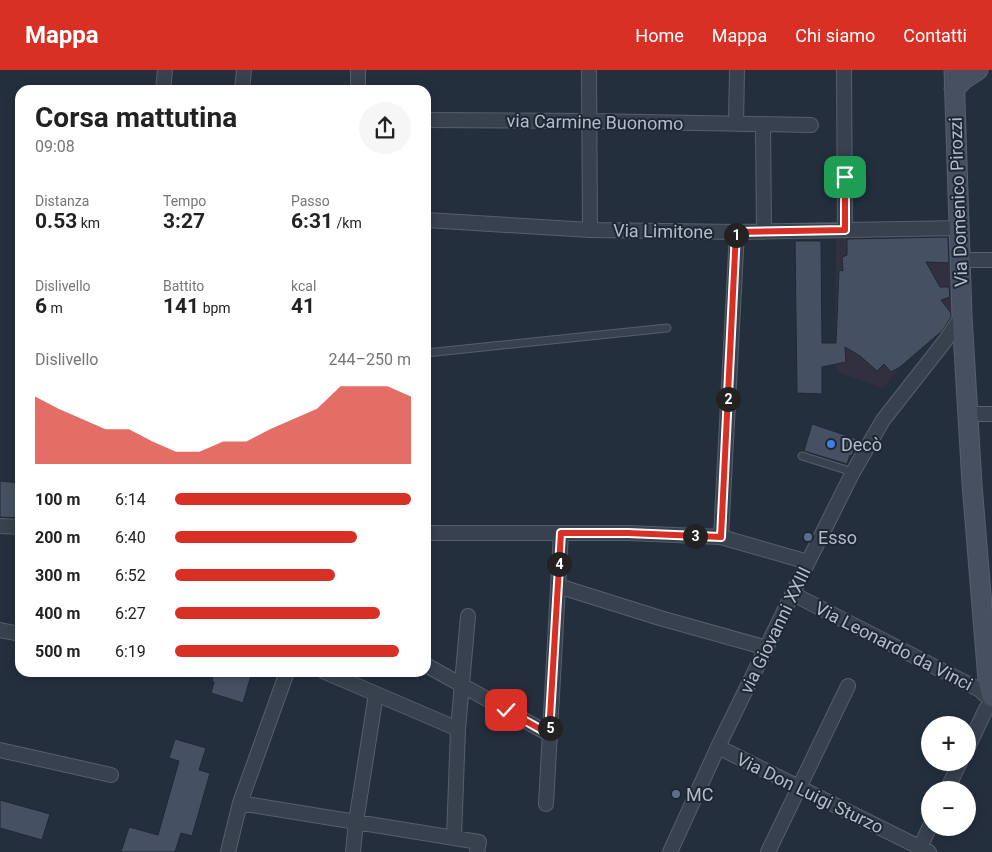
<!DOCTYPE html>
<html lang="it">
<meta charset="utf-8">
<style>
body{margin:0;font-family:Roboto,sans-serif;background:#f6f6f6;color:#222;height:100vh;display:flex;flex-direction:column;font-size:19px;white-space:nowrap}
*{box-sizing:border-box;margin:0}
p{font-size:16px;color:#767676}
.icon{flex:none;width:28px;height:28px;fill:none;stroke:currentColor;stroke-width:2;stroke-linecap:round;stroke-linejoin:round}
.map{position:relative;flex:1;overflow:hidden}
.drawer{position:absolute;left:15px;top:15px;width:416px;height:592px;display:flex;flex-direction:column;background:#fff;border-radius:15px;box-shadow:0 2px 12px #0003}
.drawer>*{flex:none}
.tools{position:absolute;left:921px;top:646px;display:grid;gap:10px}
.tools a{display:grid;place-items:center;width:55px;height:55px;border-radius:50%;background:#fff;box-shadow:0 2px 12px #0003;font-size:25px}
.pin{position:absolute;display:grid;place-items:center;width:42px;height:42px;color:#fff;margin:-21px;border-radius:10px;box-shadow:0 2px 8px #0006}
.km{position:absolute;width:25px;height:25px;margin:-12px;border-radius:50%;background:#222;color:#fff;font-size:14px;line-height:25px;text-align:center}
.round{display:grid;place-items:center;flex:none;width:52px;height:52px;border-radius:26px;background:#f6f6f6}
.headline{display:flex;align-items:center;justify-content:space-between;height:85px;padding:0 20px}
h1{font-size:28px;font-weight:700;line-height:38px}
.stats{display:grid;grid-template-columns:repeat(3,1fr);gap:8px;height:85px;padding:5px 20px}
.stats div{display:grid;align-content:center}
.stats b{font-size:21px;font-weight:700}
.stats small{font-size:14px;font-weight:400}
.stats p{font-size:14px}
.chart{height:140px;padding:10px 20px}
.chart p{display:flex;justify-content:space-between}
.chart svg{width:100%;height:90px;margin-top:5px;fill:#d93025;opacity:.7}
ul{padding:0 20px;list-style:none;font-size:16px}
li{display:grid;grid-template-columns:80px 60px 1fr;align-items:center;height:38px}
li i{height:12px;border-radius:6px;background:#d93025}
header{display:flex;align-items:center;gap:30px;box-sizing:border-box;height:70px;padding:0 25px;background:#d93025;color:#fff}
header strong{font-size:24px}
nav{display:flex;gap:28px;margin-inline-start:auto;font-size:18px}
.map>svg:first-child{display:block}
.medical{fill:#32303f}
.building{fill:#455162;stroke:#1f2835}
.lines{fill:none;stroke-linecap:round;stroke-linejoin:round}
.lane-casing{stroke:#565f6c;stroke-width:9}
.street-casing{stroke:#565f6c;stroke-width:16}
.secondary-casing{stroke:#565f6c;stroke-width:21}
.lane{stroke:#38414e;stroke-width:7}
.street{stroke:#38414e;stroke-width:14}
.secondary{stroke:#465061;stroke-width:19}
.route-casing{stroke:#fff;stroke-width:10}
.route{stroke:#d93025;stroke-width:6}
.shop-dot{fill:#3f7fe0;stroke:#1d2633;stroke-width:2}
.service-dot{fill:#5c6f8a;stroke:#1d2633;stroke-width:2}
.labels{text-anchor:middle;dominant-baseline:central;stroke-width:4;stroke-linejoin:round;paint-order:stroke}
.street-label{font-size:18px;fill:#b4bcc9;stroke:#1d2633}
.poi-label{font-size:18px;fill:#b4bcc9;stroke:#1d2633;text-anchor:start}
</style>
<header>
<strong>Mappa</strong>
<nav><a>Home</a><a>Mappa</a><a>Chi siamo</a><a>Contatti</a></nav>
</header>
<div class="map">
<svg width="992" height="782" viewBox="0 0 992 782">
<rect width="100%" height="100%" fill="#242f3e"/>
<!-- medical -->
<path class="medical" d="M952 164 955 249 900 297 883 318 840 303 835 294 836 166Z"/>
<!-- building -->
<path class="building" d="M948 167 949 193 926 192 940 217H949L950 227 941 230 951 243V247L942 261 900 297 891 302 884 294 877 301 860 286 845 277 846 292 822 297V324L797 323 795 171H821L822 273H836L839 200 843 201 842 187 847 185V169Z
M812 354 857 369 852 386 850 385 847 394 804 381Z
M0 411 20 413V448L0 447Z
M214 602H252L243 633 211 623 214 612 212 611Z
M175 669 206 678 199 700 210 703 192 766 181 763 175 782H121L129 757 158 765 179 691 169 688Z
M0 730 50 744 42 770 0 758Z"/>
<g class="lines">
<!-- lane casing -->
<g class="lane-casing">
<path id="lane" d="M426 283 667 258
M802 386 853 402"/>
</g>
<!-- street casing -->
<g class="street-casing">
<path id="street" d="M358 0V20
M589 0 590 160
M844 0 845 160
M163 20 165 0
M242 20 244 0
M426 50 589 51 811 55
M736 54 737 0
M763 54 764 162
M426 150 590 160 737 162 959 158
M960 190H992
M968 344H992
M0 456 20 457
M426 463H628L721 467 808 492
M721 467 737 162
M558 516 660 548 767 578
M793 524 980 620 992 631
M0 560 20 564
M426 595 549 664
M325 602 458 659
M718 677 929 782
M968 677 986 639 992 634
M0 680 111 705
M947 720 960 692
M240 733 479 772 477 782
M546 734 561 463
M454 768 458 659 468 546
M228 782 240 733 287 602
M353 782 356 752 376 624
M670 782 718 677 808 492 853 402 883 350 945 271 962 246
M768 782 848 616
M918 782 930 756"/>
</g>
<!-- secondary casing -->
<g class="secondary-casing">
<path id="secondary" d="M954 0 962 246 972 414 988 610 992 627
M954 19 964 9 978 0"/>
</g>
<!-- lane -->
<use href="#lane" class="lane"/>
<!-- street -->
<use href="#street" class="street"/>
<!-- secondary -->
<use href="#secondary" class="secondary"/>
</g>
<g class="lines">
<!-- route casing -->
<g class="route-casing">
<path id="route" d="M506 640 549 664 561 463H628L721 467 736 162 845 160V107"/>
</g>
<!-- route -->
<use href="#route" class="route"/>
</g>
<!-- markers -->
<circle class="shop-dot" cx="831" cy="374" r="5"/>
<g class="service-dot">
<circle cx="808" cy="467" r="5"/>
<circle cx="676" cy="724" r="5"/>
</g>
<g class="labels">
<!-- street labels -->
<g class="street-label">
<text transform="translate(595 52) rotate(1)">via Carmine Buonomo</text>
<text transform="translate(958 132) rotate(-92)">Via Domenico Pirozzi</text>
<text transform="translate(663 161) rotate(1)">Via Limitone</text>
<text transform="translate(775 560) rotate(-64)">via Giovanni XXIII</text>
<text transform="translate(894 576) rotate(27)">Via Leonardo da Vinci</text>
<text transform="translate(810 723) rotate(26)">Via Don Luigi Sturzo</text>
</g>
<!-- poi labels -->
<g class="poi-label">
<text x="841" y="374">Decò</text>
<text x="818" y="467">Esso</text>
<text x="686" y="724">MC</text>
</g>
</g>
</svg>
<div class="tools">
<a>+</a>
<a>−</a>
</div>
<div class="pin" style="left:845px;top:107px;background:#1e9e55"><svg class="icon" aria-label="arrive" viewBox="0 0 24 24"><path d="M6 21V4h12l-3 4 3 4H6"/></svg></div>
<div class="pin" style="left:506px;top:640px;background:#d93025"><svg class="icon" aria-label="check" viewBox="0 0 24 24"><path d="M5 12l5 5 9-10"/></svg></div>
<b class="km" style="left:736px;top:165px">1</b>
<b class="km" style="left:728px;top:329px">2</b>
<b class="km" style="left:695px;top:466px">3</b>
<b class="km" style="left:559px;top:494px">4</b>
<b class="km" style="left:550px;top:658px">5</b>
<section class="drawer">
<div class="headline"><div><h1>Corsa mattutina</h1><p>09:08</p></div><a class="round"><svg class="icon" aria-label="share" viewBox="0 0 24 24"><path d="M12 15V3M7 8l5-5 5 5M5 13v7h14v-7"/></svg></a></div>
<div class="stats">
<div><p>Distanza</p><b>0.53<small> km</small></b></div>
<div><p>Tempo</p><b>3:27</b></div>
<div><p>Passo</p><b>6:31<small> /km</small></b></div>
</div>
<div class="stats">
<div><p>Dislivello</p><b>6<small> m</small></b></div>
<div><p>Battito</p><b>141<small> bpm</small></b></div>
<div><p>kcal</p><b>41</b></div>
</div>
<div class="chart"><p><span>Dislivello</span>244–250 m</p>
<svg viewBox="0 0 160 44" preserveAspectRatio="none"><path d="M0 44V11L10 17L20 22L30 27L40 27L50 33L60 38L70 38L80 33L90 33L100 27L110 22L120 17L130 6L140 6L150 6L160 11V44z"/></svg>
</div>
<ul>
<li><b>100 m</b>6:14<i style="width:100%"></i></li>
<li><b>200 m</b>6:40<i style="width:77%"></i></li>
<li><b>300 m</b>6:52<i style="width:68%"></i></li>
<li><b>400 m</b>6:27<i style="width:87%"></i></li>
<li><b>500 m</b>6:19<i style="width:95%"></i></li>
</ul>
</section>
</div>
